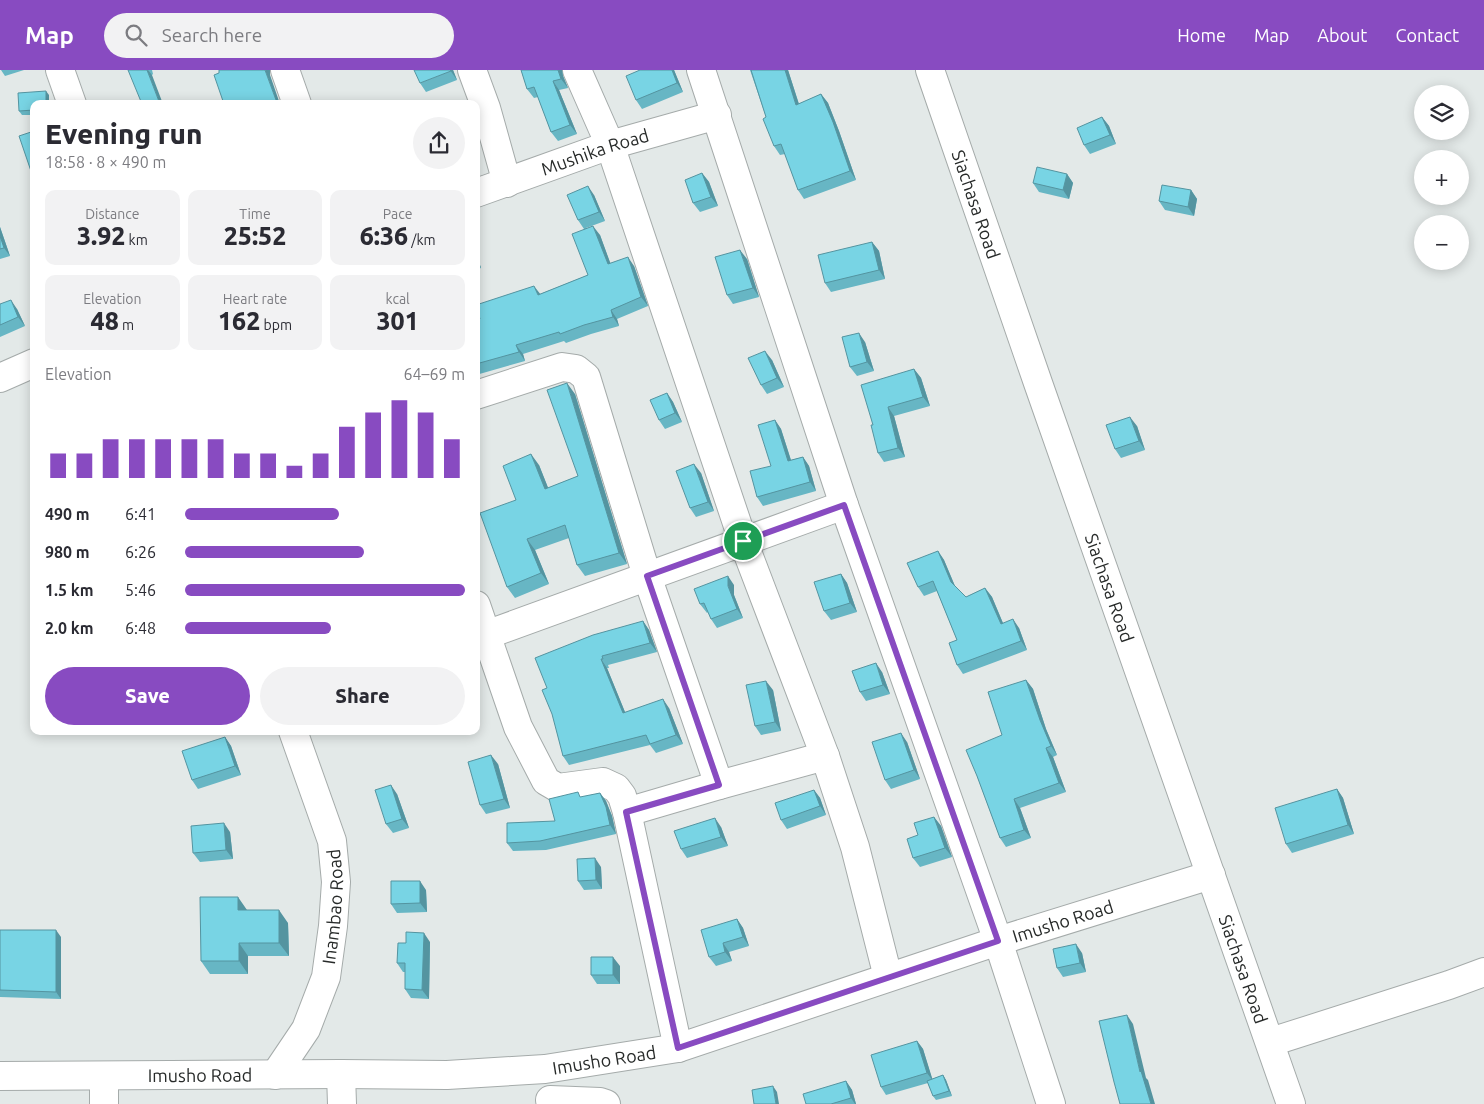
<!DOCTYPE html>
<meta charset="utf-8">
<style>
body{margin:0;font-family:Ubuntu,sans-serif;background:#f2f2f3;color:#2b2b33;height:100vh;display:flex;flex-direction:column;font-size:19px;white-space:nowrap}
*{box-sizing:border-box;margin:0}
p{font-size:16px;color:#7c7c81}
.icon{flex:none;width:28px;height:28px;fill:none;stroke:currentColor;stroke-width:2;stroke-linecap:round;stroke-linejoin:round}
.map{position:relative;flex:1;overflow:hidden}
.details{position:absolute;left:30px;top:30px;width:450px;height:635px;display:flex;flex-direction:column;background:#fff;border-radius:10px;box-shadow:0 2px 12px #0003}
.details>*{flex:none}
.controls{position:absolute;left:1414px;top:15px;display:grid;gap:10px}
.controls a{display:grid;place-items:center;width:55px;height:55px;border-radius:50%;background:#fff;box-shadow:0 2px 12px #0003;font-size:25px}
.pin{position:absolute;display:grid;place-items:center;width:42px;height:42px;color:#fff;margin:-21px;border:2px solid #fff;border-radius:50%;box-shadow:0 1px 5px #0007}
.round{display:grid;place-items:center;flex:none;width:52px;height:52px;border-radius:26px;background:#f2f2f3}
.head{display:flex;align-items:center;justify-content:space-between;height:85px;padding:0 15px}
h1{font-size:28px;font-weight:800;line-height:38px}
.figures{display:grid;grid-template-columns:repeat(3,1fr);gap:8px;height:85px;padding:5px 15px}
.figures div{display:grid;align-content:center;border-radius:10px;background:#f2f2f3;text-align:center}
.figures b{font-size:25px;font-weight:800}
.figures small{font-size:14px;font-weight:400}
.figures p{font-size:14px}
.chart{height:140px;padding:10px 15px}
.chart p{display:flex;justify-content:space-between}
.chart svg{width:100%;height:90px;margin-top:5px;stroke:#884bc1;stroke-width:6}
.button{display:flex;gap:10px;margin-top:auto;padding:10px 15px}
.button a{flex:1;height:58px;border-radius:30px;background:#884bc1;color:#fff;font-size:20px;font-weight:800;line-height:58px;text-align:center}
.button a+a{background:#f2f2f3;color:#2b2b33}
ul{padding:0 15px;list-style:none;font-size:16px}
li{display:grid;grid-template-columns:80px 60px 1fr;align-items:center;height:38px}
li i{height:12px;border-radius:6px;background:#884bc1}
header{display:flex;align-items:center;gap:30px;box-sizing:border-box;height:70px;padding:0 25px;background:#884bc1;color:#fff}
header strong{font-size:24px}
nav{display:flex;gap:28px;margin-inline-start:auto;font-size:18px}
.search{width:350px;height:45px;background:#f2f2f3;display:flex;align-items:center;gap:12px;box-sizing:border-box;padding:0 18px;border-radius:28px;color:#7c7c81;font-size:19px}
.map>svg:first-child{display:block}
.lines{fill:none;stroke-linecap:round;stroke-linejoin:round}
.minor-casing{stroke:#a5abaa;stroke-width:30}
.minor{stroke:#fff;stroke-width:28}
.wall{fill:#67b6c4}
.shaded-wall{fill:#5494a0}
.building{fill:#78d4e4;stroke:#5494a0}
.route-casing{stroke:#fff;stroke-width:10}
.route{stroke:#884bc1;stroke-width:6}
.labels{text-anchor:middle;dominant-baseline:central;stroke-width:4.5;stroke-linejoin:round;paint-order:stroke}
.street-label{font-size:18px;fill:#272a29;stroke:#f0f6f6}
</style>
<header>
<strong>Map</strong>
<div class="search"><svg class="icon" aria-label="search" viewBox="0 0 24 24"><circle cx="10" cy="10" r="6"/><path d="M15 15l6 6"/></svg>Search here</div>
<nav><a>Home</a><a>Map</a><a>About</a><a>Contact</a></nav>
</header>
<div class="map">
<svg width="1484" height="1034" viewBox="0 0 1484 1034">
<rect width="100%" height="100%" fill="#e3e9e8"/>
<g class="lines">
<!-- minor casing -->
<g class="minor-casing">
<g id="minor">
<path d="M60 0 72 34"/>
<path d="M285 0 297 34"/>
<path d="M472 0 486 38 507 113"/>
<path d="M577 0 610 75 743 471 825 686 855 777 888 907"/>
<path d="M701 0 844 435 998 871 1051 1034"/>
<path id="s1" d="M930 0 1038 313 1291 1034"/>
<path id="s2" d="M476 123 610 75 717 45"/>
<path d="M0 308 34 293"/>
<path d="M476 325 562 297 576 299 586 307 647 506 719 715"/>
<path d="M476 535 518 657 546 711 558 718 603 712 616 718 622 726 627 742 678 978"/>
<path d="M486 565 844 435"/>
<path d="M627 742 719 715 825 686"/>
<path d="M1271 972 1449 915 1484 902"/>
<path d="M341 1004 342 1034"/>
<path id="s3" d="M275 1005 306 959 326 907 333 856 336 812 332 771 293 661"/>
<path id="s4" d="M0 1006 341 1004 447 1005 545 999 678 978 998 871 1211 805"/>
<path d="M104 1006V1034"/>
<path d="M550 1030 600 1032 606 1034"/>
</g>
</g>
<!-- minor -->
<use href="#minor" class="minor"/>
</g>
<!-- wall -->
<path class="wall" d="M1 0H24L5 6Z
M128 0H152L153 4 152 5Z
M453 0 457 10 426 22 420 13Z
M521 0H562L563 6 568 18 559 20 577 64 558 71 551 62 538 27 534 28 527 19Z
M640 0H674L683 22 642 39 636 30Z
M750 0H788L799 34 821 24 828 33 839 61 856 110 804 129 798 120 785 84 780 85 774 76 766 47Z
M49 25V34H34V45H22L19 41Z
M1102 47 1109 56 1116 74 1090 84 1084 75Z
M702 103 709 112 718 136 700 142 693 133Z
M1067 104 1073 113 1069 129 1039 122 1033 113Z
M1191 120 1197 129 1194 146 1165 140 1159 131Z
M594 125 605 151 586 158 600 165 610 193 634 196 648 236 617 249 619 256 591 264 566 273 564 271 523 284 525 291 476 305V254L540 224 588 205 584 159 578 150Z
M0 157 10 186 0 189Z
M872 172 879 181 885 209 831 222 825 213Z
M476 183 481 198 476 200Z
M747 189 759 227 733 234 727 225Z
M0 234 17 239 25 256 0 267Z
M865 272 874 301 857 306 850 297Z
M772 290 784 317 767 324 761 315Z
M914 299 921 308 930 336 894 346 905 387 884 392 878 383 873 355Z
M667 323 673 332 682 352 665 359 659 350Z
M575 324 627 494 585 506 577 495 569 468 535 480 549 514 515 528 507 517 516 430 539 395 548 418 578 406Z
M775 350 781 359 791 390 803 387 809 396 816 421 763 436 757 427 771 396Z
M1137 356 1145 380 1121 388 1115 379Z
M701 403 714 441 696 447 690 438Z
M938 481 944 490 955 516 966 527 985 518 992 527 1003 553 1019 558 1027 580 963 604 957 595V570L937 521 924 526 918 517Z
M841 504 847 513 857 542 831 550 824 541Z
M734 515V525L743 548 717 558 711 549 708 542 707 543 700 534Z
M643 551 649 560 657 582 608 595 609 598H607L625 642 669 638 683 674 656 683 650 675 569 695 563 686 547 618Z
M882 602 890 624 866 631 860 622Z
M1026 610 1033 619 1046 659 1057 685 1053 687 1066 722 1020 738 1031 768 1006 777 1000 768 977 706 1002 665Z
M773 620 781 661 761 665 755 656Z
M476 623 479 634 476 635Z
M225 667 231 676 241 705 198 719 192 710Z
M907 672 920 709 891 719 885 710Z
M498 694 510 738 486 744 480 735Z
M1337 719 1343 728 1354 764 1292 783 1286 774Z
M814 720 820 728 826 745 787 759 781 750Z
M600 723 606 731 612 746 616 764 546 780 513 781 507 773 555 751 582 727Z
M397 724 409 758 393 763 386 754Z
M934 747 941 756 952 787 920 797 913 788 918 765Z
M721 757 728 776 687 788 681 779Z
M230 762 233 789 200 792 193 783Z
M601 797 602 819 584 820 578 811Z
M426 820 427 842 397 843 391 834Z
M247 840 288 853 289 886H248V904H210L201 891Z
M737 849 743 858 749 876 729 882 732 891 716 896 709 887Z
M0 860 61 867V929L0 927Z
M430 872 429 929 411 928 405 919V902H403L397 893 406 873Z
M1082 883 1086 902 1063 907 1057 898Z
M620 896V914H597L591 905Z
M917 971 923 979 932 1009 943 1005 946 1010 952 1026 936 1030 933 1026 928 1013 886 1025 881 1017Z
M846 1011 852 1020 856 1034H806Z"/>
<!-- shaded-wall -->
<path class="shaded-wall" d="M147 0H148L152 5 163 34H160Z
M265 0H270V5L280 34H278L276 30Z
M450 0H453L457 10Z
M558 0H562L563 6 568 18 561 9Z
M672 0H674L683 22 677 13Z
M785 0H788L802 44 796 35Z
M553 11 559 20 577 64 570 55Z
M46 21 49 25V34H46Z
M821 24 828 33 839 61 856 110 850 101Z
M1102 47 1109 56 1116 74 1110 65Z
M702 103 709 112 718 136 711 127Z
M1067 104 1073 113 1069 129 1063 120Z
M588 116 594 125 605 151 599 142Z
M1191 120 1197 129 1194 146 1188 137Z
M593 156 600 165 614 203 608 194Z
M0 157 10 186 4 178 0 166Z
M872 172 879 181 885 209 879 200Z
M740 180 747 189 759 227 753 218Z
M476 183 481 198 476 191Z
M628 187 634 196 648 236 641 227Z
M534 216 541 225H538Z
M11 230 17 239 25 256 18 247Z
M611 240 617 249 619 256 613 247Z
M859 263 865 272 874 301 867 292Z
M516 275 523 284 525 291 519 282Z
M765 281 772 290 784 317 777 308Z
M914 299 921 308 930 336 923 327Z
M567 313 575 324 627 494 619 483Z
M667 323 673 332 682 352 675 343Z
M888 337 894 346 905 387 898 378Z
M1130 347 1137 356 1145 380 1139 371Z
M775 350 781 359 794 400 788 391Z
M531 384 539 395 553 430 545 419Z
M803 387 809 396 816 421 810 412Z
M694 394 701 403 714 441 708 432Z
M527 469 535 480 549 514 541 503Z
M938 481 944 490 957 521 951 512Z
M841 504 847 513 857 542 850 533Z
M728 506 734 515V525L743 548 737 539 728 516Z
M985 518 992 527 1007 563 1001 554Z
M1013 549 1019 558 1027 580 1021 571Z
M643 551 649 560 657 582 650 573Z
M601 589 607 598 629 652 623 643Z
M876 593 882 602 890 624 883 615Z
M1026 610 1033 619 1046 659 1057 685 1051 676 1040 650Z
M766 611 773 620 781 661 775 652Z
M476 623 479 634 476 629Z
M663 629 669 638 683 674 676 665Z
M901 663 907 672 920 709 914 700Z
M225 667 231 676 241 705 235 696Z
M1046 678 1053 687 1066 722 1059 713Z
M491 685 498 694 510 738 504 729Z
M391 715 397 724 409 758 402 749Z
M1337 719 1343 728 1354 764 1348 755Z
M814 720 820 728 826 745 820 736Z
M600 723 606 731 612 746 616 764 610 755Z
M1014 729 1020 738 1031 768 1024 760Z
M934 747 941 756 952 787 945 778Z
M715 748 721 757 728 776 721 767Z
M224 753 230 762 233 789 226 780Z
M595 788 601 797 602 819 596 810Z
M420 811 426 820 427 842 420 833Z
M238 827 247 840V854L238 840Z
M279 840 288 853 289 886 279 873Z
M737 849 743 858 749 876 743 867Z
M56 860 61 867V929L56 922Z
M424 863 430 872 429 929 422 920Z
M239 873 248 886V904L239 891Z
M723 873 729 882 732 891 725 882Z
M1076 874 1082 883 1086 902 1080 893Z
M613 887 620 896V914L613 905Z
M1127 945 1133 954 1146 1008 1148 1010 1155 1034H1151L1140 1002Z
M917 971 923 979 933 1011 927 1003Z
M943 1005 946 1010 952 1026 949 1021Z
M846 1011 852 1020 856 1034H855L851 1028Z
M773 1016 777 1022 779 1034H776Z"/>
<!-- building -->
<path class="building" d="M128 0H147L160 34H142Z
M219 0H265L276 30 278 34H224L214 5 219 3Z
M414 0H450L451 1 420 13Z
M521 0H558L561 9 553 11 570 55 551 62 534 17 527 19Z
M640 0H672L677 13 636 30 626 6Z
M751 0H785L796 35 821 24 833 52 850 101 798 120 781 74 774 76 763 49 766 47Z
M46 21V34H34V40L19 41 18 23Z
M1102 47 1110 65 1084 75 1077 58Z
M34 61V107H33L19 66Z
M1037 97 1067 104 1063 120 1033 113Z
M702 103 711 127 693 133 685 110Z
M1162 115 1191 120 1188 137 1159 131Z
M588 116 599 142 578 150 567 125Z
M593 156 608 194 628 187 641 227 611 240 613 247 584 255 560 264 559 262 516 275 519 282 476 294V254L478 253 477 250 480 249 476 235 534 216 538 225 588 205 572 164Z
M0 166 4 178 0 179Z
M872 172 879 200 825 213 818 185Z
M740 180 753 218 727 225 715 187Z
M11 230 18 247 0 255V234Z
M859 263 867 292 850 297 842 267Z
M765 281 777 308 761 315 748 288Z
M914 299 923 327 888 337 898 378 878 383 871 355H873L861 315Z
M567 313 619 483 577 495 565 455 527 469 541 503 507 517 480 443 516 430 503 396 531 384 545 419 578 406 547 320Z
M667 323 675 343 659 350 650 330Z
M1130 347 1139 371 1115 379 1106 355Z
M775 350 788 391 803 387 810 412 757 427 750 401 771 396 758 355Z
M694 394 708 432 690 438 676 401Z
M938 481 951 512 966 527 985 518 1001 554 1013 549 1021 571 957 595 949 573 957 570 933 511 918 517 907 493Z
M841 504 850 533 824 541 814 512Z
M728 506V516L737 539 711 549 704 533 700 534 694 519Z
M643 551 650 573 602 586 603 589H601L623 643 663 629 676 665 650 674 646 665 563 686 552 644 542 620 547 618 535 588 593 565Z
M876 593 883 615 860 622 852 601Z
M1026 610 1040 650 1051 676 1046 678 1059 713 1014 729 1024 760 1000 768 977 706 966 680 1002 665 988 622Z
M766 611 775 652 755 656 746 615Z
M901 663 914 700 885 710 872 672Z
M225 667 235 696 192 710 182 681Z
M491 685 504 729 480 735 468 692Z
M391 715 402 749 386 754 375 720Z
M1337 719 1348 755 1286 774 1275 738Z
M814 720 820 736 781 750 775 733Z
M578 722 580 727 600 723 606 737 610 755 540 771 507 773V753L555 751 549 729Z
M934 747 945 778 913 788 907 769 918 765 914 753Z
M715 748 721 767 681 779 674 761Z
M224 753 226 780 193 783 191 756Z
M595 788 596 810 578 811 577 789Z
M391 811H420V833L391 834Z
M200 827H238V840H279V873H239V891H201Z
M737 849 743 867 723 873 725 882 709 887 701 860Z
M0 860H56V922L0 920Z
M406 862 424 863 422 920 405 919V893H397L398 873H406Z
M1076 874 1080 893 1057 898 1053 879Z
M591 887H613V905H591Z
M1127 945 1140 1002 1141 1001 1151 1034H1120L1114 1012 1099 951Z
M917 971 927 1003 881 1017 871 985Z
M943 1005 949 1021 933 1026 927 1011Z
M846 1011 851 1028 831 1034H806L803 1024Z
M773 1016 776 1034H754L752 1020Z"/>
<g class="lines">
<!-- route casing -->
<g class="route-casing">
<path id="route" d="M844 435 998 871 678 978 626 742 719 715 647 506Z"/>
</g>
<!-- route -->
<use href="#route" class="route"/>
</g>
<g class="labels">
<!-- street labels -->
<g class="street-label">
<text stroke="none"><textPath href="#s2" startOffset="126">Mushika Road</textPath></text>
<text stroke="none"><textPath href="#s1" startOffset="142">Siachasa Road</textPath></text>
<text stroke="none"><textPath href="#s1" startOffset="548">Siachasa Road</textPath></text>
<text stroke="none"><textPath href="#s3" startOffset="182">Inambao Road</textPath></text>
<text stroke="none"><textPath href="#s4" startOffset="1085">Imusho Road</textPath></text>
<text stroke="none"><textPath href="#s1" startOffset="952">Siachasa Road</textPath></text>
<text stroke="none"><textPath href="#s4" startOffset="605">Imusho Road</textPath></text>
<text stroke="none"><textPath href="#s4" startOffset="200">Imusho Road</textPath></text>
</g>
</g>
</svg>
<div class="controls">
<a><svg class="icon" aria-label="layers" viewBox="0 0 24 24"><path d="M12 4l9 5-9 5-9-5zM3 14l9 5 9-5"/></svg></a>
<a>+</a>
<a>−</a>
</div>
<div class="pin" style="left:743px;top:471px;background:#1e9e55"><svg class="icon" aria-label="arrive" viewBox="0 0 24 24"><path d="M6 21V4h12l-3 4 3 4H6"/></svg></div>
<section class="details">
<div class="head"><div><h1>Evening run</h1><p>18:58 · 8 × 490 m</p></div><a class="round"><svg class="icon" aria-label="share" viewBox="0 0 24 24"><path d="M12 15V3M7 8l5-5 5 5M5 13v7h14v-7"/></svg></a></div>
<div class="figures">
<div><p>Distance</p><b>3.92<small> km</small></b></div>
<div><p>Time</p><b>25:52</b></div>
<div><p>Pace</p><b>6:36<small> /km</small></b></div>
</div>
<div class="figures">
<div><p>Elevation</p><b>48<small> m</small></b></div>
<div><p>Heart rate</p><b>162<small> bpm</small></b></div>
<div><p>kcal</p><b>301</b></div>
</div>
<div class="chart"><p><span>Elevation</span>64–69 m</p>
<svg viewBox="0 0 160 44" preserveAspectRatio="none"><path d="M5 44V32M15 44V32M25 44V25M35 44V25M45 44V25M55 44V25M65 44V25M75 44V32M85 44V32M95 44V38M105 44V32M115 44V19M125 44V12M135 44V6M145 44V12M155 44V25"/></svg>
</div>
<ul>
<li><b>490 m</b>6:41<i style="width:55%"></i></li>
<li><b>980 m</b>6:26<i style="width:64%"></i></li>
<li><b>1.5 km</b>5:46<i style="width:100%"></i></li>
<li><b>2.0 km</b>6:48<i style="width:52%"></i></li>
</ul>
<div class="button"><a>Save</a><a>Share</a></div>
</section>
</div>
